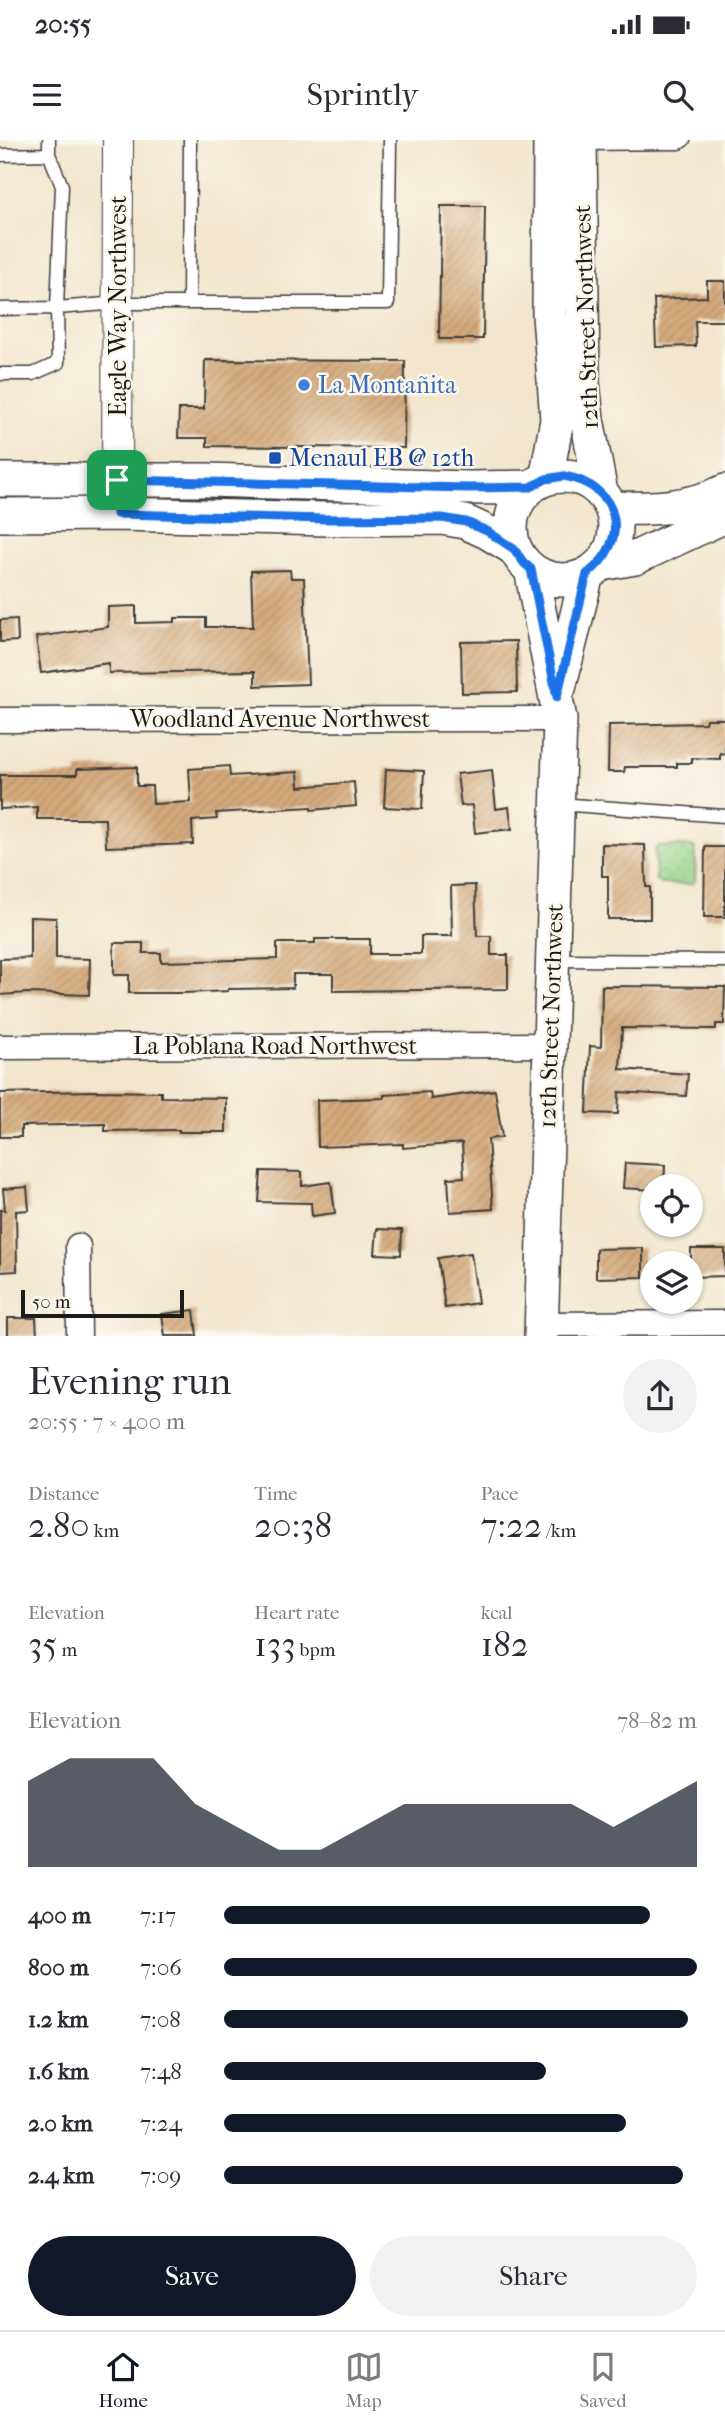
<!DOCTYPE html>
<meta charset="utf-8">
<style>
body{margin:0;font-family:"IM FELL French Canon",serif;background:#f2f2f3;color:#2b2b33;height:100vh;display:flex;flex-direction:column;font-size:26px;white-space:nowrap}
*{box-sizing:border-box;margin:0}
p{font-size:23px;color:#7c7c81}
.icon{flex:none;width:38px;height:38px;fill:none;stroke:currentColor;stroke-width:2;stroke-linecap:round;stroke-linejoin:round}
.map{position:relative;height:1196px;overflow:hidden}
.side{display:flex;flex-direction:column;background:#fff;flex:1}
.side>*{flex:none}
.tools{position:absolute;left:640px;top:1034px;display:grid;gap:14px}
.tools a{display:grid;place-items:center;width:63px;height:63px;border-radius:50%;background:#fff;box-shadow:0 2px 5px #0004;font-size:35px}
.scale{position:absolute;left:21px;bottom:18px;width:163px;box-sizing:border-box;padding-left:7px;border:4px solid #1c1c1c;border-top:0;font-size:19px;line-height:24px;white-space:nowrap;color:#1c1c1c;-webkit-text-stroke:5px #fbf7ec;paint-order:stroke}
.pin{position:absolute;display:grid;place-items:center;width:60px;height:60px;color:#fff;margin:-30px;border-radius:14px;box-shadow:0 4px 10px #0006}
.round{display:grid;place-items:center;flex:none;width:74px;height:74px;border-radius:37px;background:#f2f2f3}
.headline{display:flex;align-items:center;justify-content:space-between;height:119px;padding:0 28px}
h1{font-size:38px;font-weight:600;line-height:52px}
.figures{display:grid;grid-template-columns:repeat(3,1fr);gap:10px;height:119px;padding:7px 28px}
.figures div{display:grid;align-content:center}
.figures b{font-size:35px;font-weight:600}
.figures small{font-size:19px;font-weight:400}
.figures p{font-size:19px}
.chart{height:196px;padding:14px 28px}
.chart p{display:flex;justify-content:space-between}
.chart svg{width:100%;height:126px;margin-top:7px;fill:#111827;opacity:.7}
.cta{display:flex;gap:14px;margin-top:auto;padding:14px 28px}
.cta a{flex:1;height:80px;border-radius:42px;background:#111827;color:#fff;font-size:28px;font-weight:600;line-height:80px;text-align:center}
.cta a+a{background:#f2f2f3;color:#2b2b33}
ul{padding:0 28px;list-style:none;font-size:23px}
li{display:grid;grid-template-columns:112px 84px 1fr;align-items:center;height:52px}
li i{height:18px;border-radius:9px;background:#111827}
.status{display:flex;justify-content:space-between;align-items:center;height:49px;padding:0 35px;background:#fff;direction:ltr}
.status svg{height:19px;fill:currentColor}
header{display:flex;justify-content:space-between;align-items:center;height:91px;padding:0 28px;background:#fff;font-size:32px;font-weight:600}
.dock{display:flex;justify-content:space-around;align-items:center;height:98px;border-top:2px solid #e1e1e2;background:#fff;font-size:19px;color:#7c7c81}
.dock a{display:grid;justify-items:center;gap:4px}
.dock .on{color:#111827}
.map>svg:first-child{display:block}
.park{fill:url(#park-dots);stroke:#587852;stroke-width:2}
.building{fill:url(#building-hatch)}
.lines{fill:none;stroke-linecap:round;stroke-linejoin:round}
.service-casing{stroke:#3c3a37;stroke-width:15}
.minor-casing{stroke:#3c3a37;stroke-width:27}
.tertiary-casing{stroke:#3c3a37;stroke-width:32}
.secondary-casing{stroke:#3c3a37;stroke-width:36}
.service{stroke:#fff;stroke-width:12}
.minor{stroke:#fff;stroke-width:24}
.tertiary{stroke:#fff;stroke-width:30}
.secondary{stroke:#fff;stroke-width:33}
.route-casing{stroke:#fff;stroke-width:14}
.route{stroke:#1a73e8;stroke-width:9}
.shop-dot{fill:#3f7fe0;stroke:#fbf7ec;stroke-width:2.5}
.transit-dot{fill:#1a4fb4;stroke:#fbf7ec;stroke-width:2.5}
.labels{text-anchor:middle;dominant-baseline:central;stroke-width:5;stroke-linejoin:round;paint-order:stroke}
.street-label{font-size:24px;fill:#1c1c1c;stroke:#fbf7ec}
.shop-label{font-size:24px;fill:#366cbe;stroke:#fbf7ec;text-anchor:start}
.transit-label{font-size:24px;fill:#164399;stroke:#fbf7ec;text-anchor:start}
</style>
<div class="status"><b>20:55</b><svg viewBox="0 0 49 12"><path d="M0 12V9h3v3zM5 12V6h3v6zM10 12V3h3v9zM15 12V0h3v12zM26 1h20v11H26zM47 4h2v5h-2z"/></svg></div>
<header><svg class="icon" aria-label="menu" viewBox="0 0 24 24"><path d="M4 6h16M4 12h16M4 18h16"/></svg>Sprintly<svg class="icon" aria-label="search" viewBox="0 0 24 24"><circle cx="10" cy="10" r="6"/><path d="M15 15l6 6"/></svg></header>
<div class="map">
<svg width="725" height="1196" viewBox="0 0 725 1196">
<defs>
<pattern id="park-dots" width="8" height="8" patternUnits="userSpaceOnUse" patternTransform="scale(1.75)"><rect width="8" height="8" fill="#94d389"/><path d="M2 2h.1M6 6h.1" fill="none" stroke="#7fb576" stroke-width="1.8" stroke-linecap="round"/></pattern>
<pattern id="building-hatch" width="6" height="6" patternUnits="userSpaceOnUse" patternTransform="scale(1.75)"><rect width="6" height="6" fill="#d4a97b"/><path d="M-1 1l2-2M0 6l6-6M5 7l2-2" fill="none" stroke="#b5916a"/></pattern>
</defs>
<rect width="100%" height="100%" fill="#fbf7ec"/>
<filter id="ink" filterUnits="userSpaceOnUse"><feTurbulence type="fractalNoise" baseFrequency=".0143" numOctaves="2"/><feDisplacementMap in="SourceGraphic" scale="14" xChannelSelector="R" yChannelSelector="G"/><feConvolveMatrix kernelMatrix="1 2 1 2 8 2 1 2 1" color-interpolation-filters="sRGB"/></filter>
<filter id="wash" filterUnits="userSpaceOnUse"><feTurbulence type="fractalNoise" baseFrequency=".00686" numOctaves="4" result="noise"/><feDisplacementMap in="SourceGraphic" scale="28" xChannelSelector="R" yChannelSelector="G"/><feGaussianBlur stdDeviation="1.57" result="paint"/><feColorMatrix in="noise" values="0 0 0 0 0 0 0 0 0 0 0 0 0 0 0 0 0 1.4 0 .05"/><feComposite in="paint" operator="in"/></filter>
<g filter="url(#wash)">
<rect width="100%" height="100%" fill="#f2e6cd"/>
<!-- park -->
<path class="park" d="M658 706H692L696 710 695 741 692 744H661L656 740 655 710Z"/>
<g id="blocks">
<!-- building -->
<path class="building" d="M441 66H485L483 199H439Z
M707 141H725V181H695L696 206 656 207 654 159 707 157Z
M205 220 405 221 404 308 207 306V298H178L179 269H204Z
M290 430 291 438H304L308 544 255 546V531L109 533V523L41 533 36 497 108 487V467L136 466V483L175 482V478H206V487H253L251 431Z
M17 479 18 501 0 502V480Z
M516 501 517 552 462 553 461 502Z
M706 579H725V614L720 613V619L692 618V623H677V627H625L624 632H608L609 585 705 583Z
M229 626 230 636 298 632 299 647 354 642 356 666 311 670V667L216 673 217 679 192 681 193 704 106 707 105 679H37V667L0 669V635H77V629L137 627V646H152L153 664 191 662 189 629Z
M386 629 424 631 422 669 384 667Z
M492 630 496 669 509 667 512 689 475 693 472 665 461 666 457 634Z
M602 704 645 705 646 747H650V779H608V736H602Z
M705 707H725V777H704Z
M475 745 477 796H491V815H508V849L333 851V834H293V848L228 849V851L184 853H129V835H114V803H143V813H161V822L277 819V803H315V799H370V814H421V796H452L451 746Z
M30 777 56 778V818L90 819 89 855 27 853 0 855V819L30 818Z
M602 846 725 847 724 884H716V889L622 888 620 929 688 934 686 956 619 952 618 974 587 973 590 906 601 907Z
M495 950 502 997 488 999 493 1069 450 1072 448 1038 464 1037 462 1003 403 1008V1004L318 1007 317 960 384 958V955L430 952 431 959Z
M94 951 161 952V957L226 958V992H179V990L105 991V984L21 986V997H0V953Z
M625 1023 665 1025 664 1046H653V1050L623 1048Z
M261 1031 302 1032V1046L331 1042 335 1073 312 1076 311 1063 259 1062Z
M27 1047 29 1070 16 1071 17 1131 0 1132V1070H5L3 1049Z
M377 1089 402 1090 401 1115 375 1114Z
M643 1108V1137L596 1138V1109Z
M691 1109H725V1136L691 1137Z
M471 1113 478 1163 445 1168 438 1118Z
M194 1170 197 1196H165L162 1174Z
M8 1178H36L37 1196H8Z"/>
</g>
</g>
<g filter="url(#ink)">
<use href="#blocks" fill-opacity="0" stroke="#3c3a37" stroke-width="2"/>
<g class="lines">
<!-- service casing -->
<g class="service-casing">
<path id="service" d="M580 4 679 3 684 0
M0 15 49 14V0
M189 163 190 0
M0 169 57 168 118 163H388L390 0
M0 234H33L58 223 57 168 62 46 49 14
M558 664 725 676
M553 820 725 821"/>
</g>
<!-- minor casing -->
<g class="minor-casing">
<path id="minor" d="M0 580 560 579
M0 907 550 905
M78 1106 79 1196
M542 1184 725 1183"/>
</g>
<!-- tertiary casing -->
<g class="tertiary-casing">
<path id="tertiary" d="M117 363 118 0"/>
</g>
<!-- secondary casing -->
<g class="secondary-casing">
<path id="secondary" d="M580 0 583 243 587 279 601 353
M511 388a52 52 0 1 1 104 0a52 52 0 1 1-104 0Z
M546 339 557 280 549 175 550 0
M0 340H207L469 348 531 347
M611 368C650 369 689 369 725 351
M0 375 117 374 327 379 442 378 465 382 487 392 515 409
M601 424 635 418 725 376
M531 429 560 579 541 1196
M559 548 587 434"/>
</g>
<!-- service -->
<use href="#service" class="service"/>
<!-- minor -->
<use href="#minor" class="minor"/>
<!-- tertiary -->
<use href="#tertiary" class="tertiary"/>
<!-- secondary -->
<use href="#secondary" class="secondary"/>
</g>
</g>
<g class="lines" filter="url(#ink)">
<!-- route casing -->
<g class="route-casing">
<path id="route" d="M564 336C620 346 632 400 587 434L557 557 531 429 524 423 514 409 487 391 466 382 442 378 327 379 117 374V340L469 348 531 347 546 339Z"/>
</g>
<!-- route -->
<use href="#route" class="route"/>
</g>
<!-- markers -->
<circle class="shop-dot" cx="304" cy="245" r="7"/>
<rect class="transit-dot" x="268" y="311" width="14" height="14" rx="3.5"/>
<g class="labels">
<!-- street labels -->
<g class="street-label">
<text transform="translate(118 166) rotate(-90)">Eagle Way Northwest</text>
<text transform="translate(586 177) rotate(-92)">12th Street Northwest</text>
<text x="280" y="579">Woodland Avenue Northwest</text>
<text transform="translate(551 876) rotate(-88)">12th Street Northwest</text>
<text x="275" y="906">La Poblana Road Northwest</text>
</g>
<!-- shop labels -->
<g class="shop-label">
<text x="318" y="245">La Montañita</text>
</g>
<!-- transit labels -->
<g class="transit-label">
<text x="289" y="318">Menaul EB @ 12th</text>
</g>
</g>
</svg>
<div class="tools">
<a><svg class="icon" aria-label="locate" viewBox="0 0 24 24"><circle cx="12" cy="12" r="6"/><path d="M12 2v4M12 18v4M2 12h4M18 12h4"/></svg></a>
<a><svg class="icon" aria-label="layers" viewBox="0 0 24 24"><path d="M12 4l9 5-9 5-9-5zM3 14l9 5 9-5"/></svg></a>
</div>
<div class="scale">50 m</div>
<div class="pin" style="left:117px;top:340px;background:#1e9e55"><svg class="icon" aria-label="arrive" viewBox="0 0 24 24"><path d="M6 21V4h12l-3 4 3 4H6"/></svg></div>
</div>
<section class="side">
<div class="headline"><div><h1>Evening run</h1><p>20:55 · 7 × 400 m</p></div><a class="round"><svg class="icon" aria-label="share" viewBox="0 0 24 24"><path d="M12 15V3M7 8l5-5 5 5M5 13v7h14v-7"/></svg></a></div>
<div class="figures">
<div><p>Distance</p><b>2.80<small> km</small></b></div>
<div><p>Time</p><b>20:38</b></div>
<div><p>Pace</p><b>7:22<small> /km</small></b></div>
</div>
<div class="figures">
<div><p>Elevation</p><b>35<small> m</small></b></div>
<div><p>Heart rate</p><b>133<small> bpm</small></b></div>
<div><p>kcal</p><b>182</b></div>
</div>
<div class="chart"><p><span>Elevation</span>78–82 m</p>
<svg viewBox="0 0 160 44" preserveAspectRatio="none"><path d="M0 44V14L10 6L20 6L30 6L40 22L50 30L60 38L70 38L80 30L90 22L100 22L110 22L120 22L130 22L140 30L150 22L160 14V44z"/></svg>
</div>
<ul>
<li><b>400 m</b>7:17<i style="width:90%"></i></li>
<li><b>800 m</b>7:06<i style="width:100%"></i></li>
<li><b>1.2 km</b>7:08<i style="width:98%"></i></li>
<li><b>1.6 km</b>7:48<i style="width:68%"></i></li>
<li><b>2.0 km</b>7:24<i style="width:85%"></i></li>
<li><b>2.4 km</b>7:09<i style="width:97%"></i></li>
</ul>
<div class="cta"><a>Save</a><a>Share</a></div>
</section>
<nav class="dock">
<a class="on"><svg class="icon" aria-label="home" viewBox="0 0 24 24"><path d="M3 11l9-7 9 7M6 9v11h12V9"/></svg>Home</a>
<a><svg class="icon" aria-label="map" viewBox="0 0 24 24"><path d="M3 6l6-2 6 2 6-2v14l-6 2-6-2-6 2zM9 4v14M15 6v14"/></svg>Map</a>
<a><svg class="icon" aria-label="saved" viewBox="0 0 24 24"><path d="M7 4h10v16l-5-4-5 4z"/></svg>Saved</a>
</nav>
